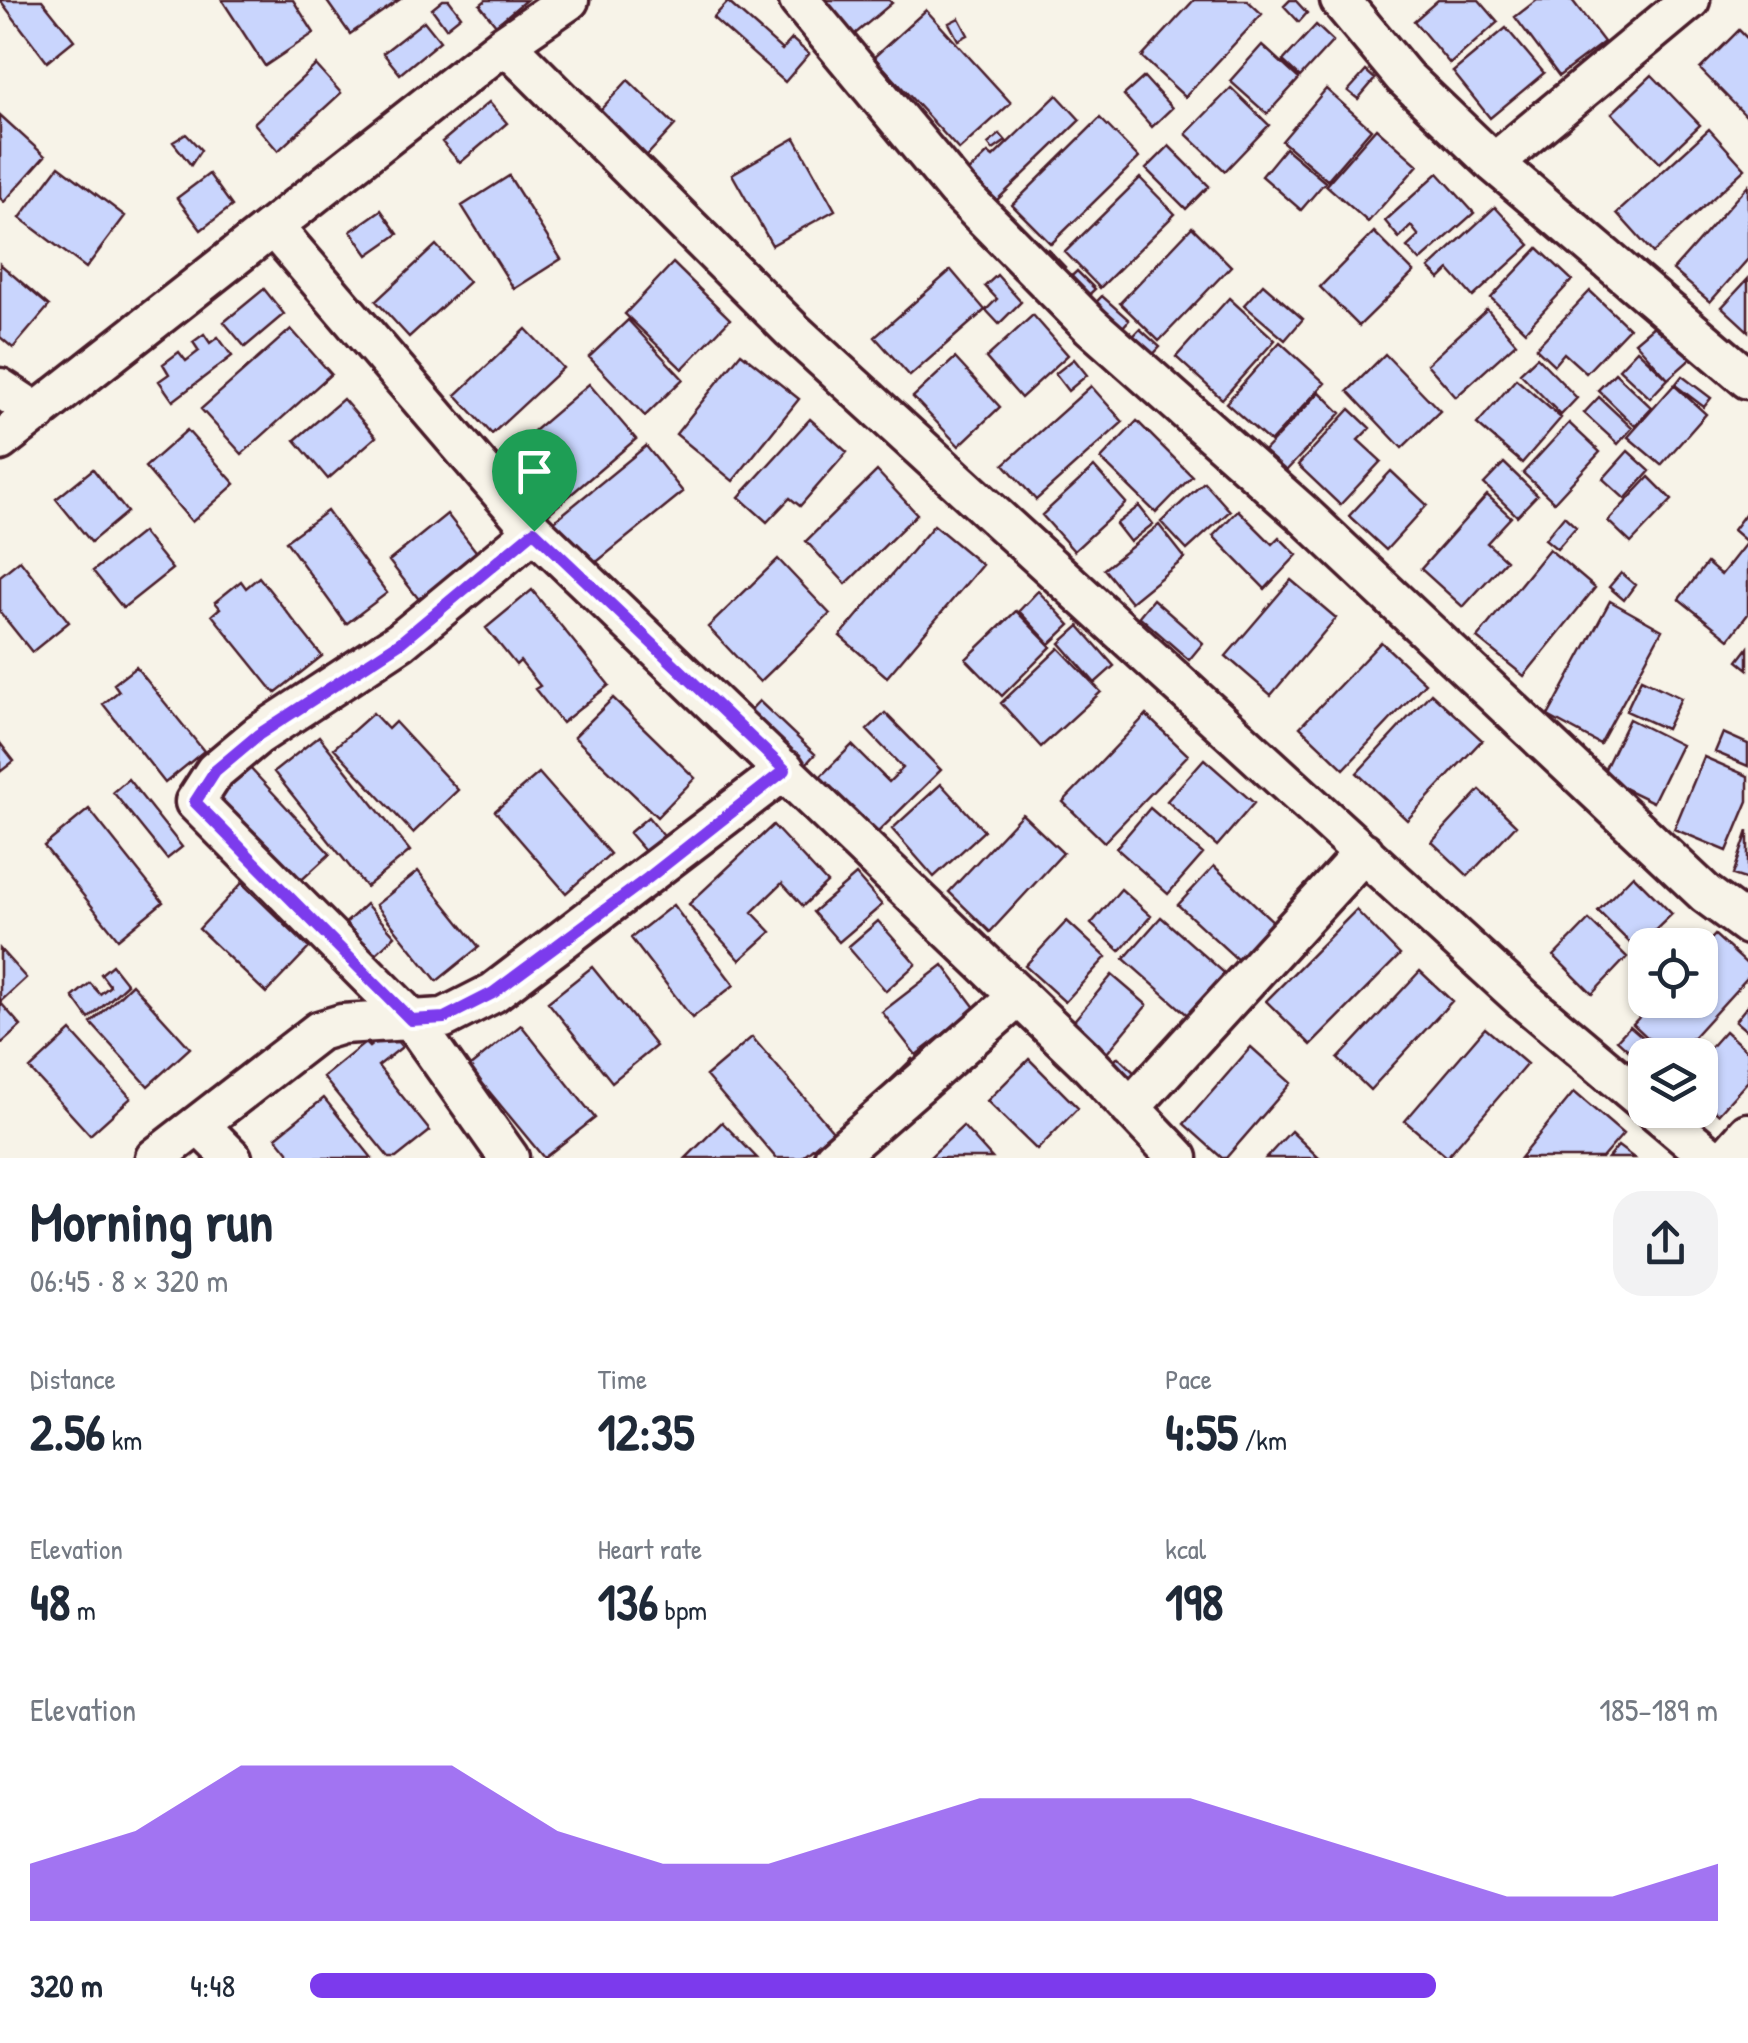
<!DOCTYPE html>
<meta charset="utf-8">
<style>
body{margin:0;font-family:"Patrick Hand",sans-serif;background:#f2f2f3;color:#1f2937;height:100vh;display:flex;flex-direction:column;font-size:38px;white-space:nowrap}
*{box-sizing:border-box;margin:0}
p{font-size:32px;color:#747a83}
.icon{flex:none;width:55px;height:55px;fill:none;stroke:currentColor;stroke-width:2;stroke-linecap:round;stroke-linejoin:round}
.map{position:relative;height:1158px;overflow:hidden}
.sheet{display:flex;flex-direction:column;background:#fff;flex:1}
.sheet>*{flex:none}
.fabs{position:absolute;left:1628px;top:928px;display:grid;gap:20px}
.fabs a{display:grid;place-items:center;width:90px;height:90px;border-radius:20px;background:#fff;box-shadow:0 2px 8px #0004;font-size:50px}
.pin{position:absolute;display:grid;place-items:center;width:85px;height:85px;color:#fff;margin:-102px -42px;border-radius:50% 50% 50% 0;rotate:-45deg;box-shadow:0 0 10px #0007}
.pin .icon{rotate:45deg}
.round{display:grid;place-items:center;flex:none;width:105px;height:105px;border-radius:30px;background:#f2f2f3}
.summary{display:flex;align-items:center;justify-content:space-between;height:170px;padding:0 30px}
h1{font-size:55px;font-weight:700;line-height:75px}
.stats{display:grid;grid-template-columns:repeat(3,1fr);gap:15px;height:170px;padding:10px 30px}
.stats div{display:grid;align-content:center}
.stats b{font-size:50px;font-weight:700}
.stats small{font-size:28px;font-weight:400}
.stats p{font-size:28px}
.chart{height:280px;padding:20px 30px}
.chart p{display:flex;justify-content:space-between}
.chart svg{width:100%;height:180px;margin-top:10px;fill:#7c3aed;opacity:.7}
ul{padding:0 30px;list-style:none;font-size:32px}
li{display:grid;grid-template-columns:160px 120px 1fr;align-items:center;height:75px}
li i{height:25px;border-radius:12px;background:#7c3aed}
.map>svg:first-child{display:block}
.building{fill:#c9d5fd;stroke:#4a1f2b;stroke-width:2.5}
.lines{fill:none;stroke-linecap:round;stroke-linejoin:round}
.street-casing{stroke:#4a1f2b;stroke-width:45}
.street{stroke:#f7f3e8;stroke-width:38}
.route-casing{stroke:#fff;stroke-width:20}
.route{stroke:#7c3aed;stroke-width:12}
</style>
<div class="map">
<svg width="1748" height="1158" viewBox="0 0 1748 1158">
<rect width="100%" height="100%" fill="#f7f3e8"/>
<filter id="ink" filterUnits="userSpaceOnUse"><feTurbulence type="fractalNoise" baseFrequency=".01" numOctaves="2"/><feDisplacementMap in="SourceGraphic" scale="20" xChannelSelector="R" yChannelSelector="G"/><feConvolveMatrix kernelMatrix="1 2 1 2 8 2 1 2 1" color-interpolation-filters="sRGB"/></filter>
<g filter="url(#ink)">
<!-- building -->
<path class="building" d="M0 0H42L74 40 47 62Z
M222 0H293L314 33 265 66Z
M326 0H399L350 34Z
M443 0H449L461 16 446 28 432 9Z
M486 0H526L496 25 480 5Z
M817 0H889L892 3 849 39Z
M1194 0H1247L1262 14 1185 97 1142 57Z
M1290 0H1295L1307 13 1299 22 1284 6Z
M1438 0H1479L1498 22 1450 64 1414 21Z
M1537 0H1572L1604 42 1559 76 1515 17Z
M728 2 782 50 792 39 809 54 785 82 713 18Z
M926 10 1011 103 959 150 874 57Z
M959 18 968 35 958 40 949 23Z
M424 21 440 41 400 74 383 53Z
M1316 25 1333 41 1300 77 1283 61Z
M1506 28 1544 73 1490 118 1453 72Z
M1739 30 1748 39V118L1700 69Z
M1262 45 1299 79 1267 114 1230 81Z
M316 65 341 93 278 151 254 123Z
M1366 71 1375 79 1358 99 1348 91Z
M1652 75 1700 125 1660 163 1612 113Z
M1144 77 1172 108 1152 127 1124 95Z
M628 80 675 125 640 163 593 118Z
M1231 88 1269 125 1225 171 1186 134Z
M1326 89 1371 129 1327 180 1282 141Z
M1057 95 1080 120 993 204 965 175 988 153 993 157Z
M489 102 507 123 460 163 442 142Z
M0 115 45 156 4 202 0 198Z
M1100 118 1139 158 1051 244 1012 205Z
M1376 128 1418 165 1368 222 1326 185Z
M1709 129 1745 169 1653 253 1617 213Z
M186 134 201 150 191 165 173 142Z
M1000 134 1006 141 993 150 988 144Z
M795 138 835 210 772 245 732 174Z
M1169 146 1209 186 1186 209 1146 169Z
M1285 148 1325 182 1301 210 1262 176Z
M59 166 125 216 86 268 20 218Z
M1438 173 1474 213 1420 261 1407 247 1419 236 1411 226 1399 238 1385 221Z
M209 174 232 206 201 230 177 198Z
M509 176 561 259 514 289 462 206Z
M1140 178 1175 214 1100 288 1065 252Z
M1748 185V259L1710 302 1673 270Z
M1495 207 1530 245 1473 297 1449 270 1440 279 1429 268Z
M381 210 398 234 368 255 351 231Z
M1192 227 1231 266 1159 341 1120 303Z
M1374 232 1414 272 1359 326 1320 287Z
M436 245 469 282 409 337 376 301Z
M1538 248 1572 280 1525 331 1491 298Z
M1048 249 1065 267 1055 276 1039 258Z
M673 263 730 319 682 369 625 314Z
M0 264 49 306 13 348 0 337Z
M951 270 985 310 910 376 875 337Z
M1077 271 1095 289 1079 304 1062 285Z
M997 275 1021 302 999 324 986 310 997 299 985 286Z
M1748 279V331L1722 307Z
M1263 284 1303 319 1285 340 1244 305Z
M264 289 284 314 245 347 224 322Z
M1590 291 1629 328 1586 373 1564 353 1554 365 1536 348Z
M1102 296 1129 320 1114 337 1087 312Z
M1229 298 1275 340 1222 399 1176 357Z
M1487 309 1516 343 1456 397 1427 364Z
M1033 315 1068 355 1021 398 986 358Z
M628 320 683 379 645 416 589 357Z
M1661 320 1693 357 1668 379 1635 342Z
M291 329 331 374 242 454 201 409Z
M526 329 563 368 492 434 456 395Z
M1140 329 1160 347 1143 365 1123 347Z
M204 334 210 343 218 337 232 356 173 401 159 381 169 374 163 364 179 352 186 361 199 351 193 342Z
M1280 342 1325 383 1270 442 1226 403Z
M1637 350 1668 379 1650 398 1619 369Z
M741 353 799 399 733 481 676 434Z
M1385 354 1440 411 1402 448 1348 391Z
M1537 357 1577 398 1561 415 1520 373Z
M955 358 1000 407 959 446 913 397Z
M1074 359 1087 375 1068 391 1055 374Z
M1615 373 1652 408 1635 426 1598 390Z
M1682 376 1711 398 1704 407 1675 385Z
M1516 379 1561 418 1522 463 1477 424Z
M589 384 636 439 541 520 494 465Z
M1674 385 1706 414 1661 465 1628 437Z
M1091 386 1123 422 1036 500 1004 464Z
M1320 392 1341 413 1283 474 1262 453Z
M1599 397 1632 428 1618 444 1584 413Z
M343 399 376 437 328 479 295 440Z
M1350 409 1370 428 1358 440 1381 461 1340 505 1298 465Z
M810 419 847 452 800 506 790 498 767 522 739 497Z
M1137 421 1192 476 1156 513 1101 459Z
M1569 423 1600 452 1554 502 1523 473Z
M187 430 235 484 192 522 145 467Z
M646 446 683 492 583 573 547 527Z
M1628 451 1650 471 1625 499 1603 479Z
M1504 463 1537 495 1517 516 1484 484Z
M1094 467 1126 503 1074 551 1042 515Z
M93 469 127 512 91 542 56 499Z
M877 471 917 514 846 584 806 541Z
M1391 471 1427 505 1386 550 1349 516Z
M1649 477 1672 500 1631 543 1608 521Z
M1204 482 1230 511 1187 550 1161 522Z
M1487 495 1511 517 1487 543 1506 560 1463 607 1421 569Z
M1139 506 1153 524 1130 542 1116 524Z
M1238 510 1272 544 1279 537 1297 555 1265 589 1213 536Z
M1748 510V614L1729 639 1679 599 1707 563 1721 575 1747 542 1733 530Z
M327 511 387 593 346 624 286 541Z
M447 514 479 555 421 602 389 561Z
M1564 516 1576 527 1557 549 1545 539Z
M934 525 982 565 887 677 840 636Z
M1159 525 1185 558 1131 602 1104 569Z
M142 532 172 569 123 608 93 571Z
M1549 549 1595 588 1524 676 1477 638Z
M778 559 830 614 760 682 708 627Z
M20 560 69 622 32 652 0 612V576Z
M1621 573 1635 585 1624 600 1609 587Z
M259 577 322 656 275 693 212 615 220 608 215 602 241 581 246 588Z
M1291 580 1336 618 1271 695 1226 656Z
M532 590 609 685 562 723 535 689 540 686 520 661 516 665 486 628Z
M1038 591 1070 625 1050 644 1019 611Z
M1153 599 1203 643 1189 660 1139 616Z
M1610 601 1662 630 1600 744 1548 716Z
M1016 611 1051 647 1002 696 966 659Z
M1079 626 1114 666 1095 683 1060 643Z
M1381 642 1425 683 1344 769 1300 727Z
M1059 648 1101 692 1041 747 1001 703Z
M1748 648V669L1738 661Z
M136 667 204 751 165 783 103 704 119 691 114 684Z
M1641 679 1681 698 1666 729 1626 711Z
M1431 693 1482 740 1407 820 1357 773Z
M613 698 695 778 657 817 574 737Z
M759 701 815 754 798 773 742 719Z
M373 713 388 729 395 722 458 790 413 833 334 748Z
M885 713 941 770 870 840 814 783 852 745 889 782 903 768 867 730Z
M1146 715 1188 755 1104 842 1063 802Z
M1629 719 1681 745 1653 802 1601 777Z
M1723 733 1748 744V766L1715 752Z
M319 736 410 851 366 887 274 772Z
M0 743 14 761 0 772Z
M1704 757 1748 776V801L1727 851 1674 829Z
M1204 759 1254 803 1217 846 1167 801Z
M249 767 330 854 294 887 213 800Z
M539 773 610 854 566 893 495 811Z
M128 779 182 847 167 859 113 792Z
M941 784 984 831 934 877 892 829Z
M1480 790 1516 825 1468 876 1432 842Z
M1150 808 1203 854 1168 894 1116 848Z
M89 809 163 902 118 939 44 846Z
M1022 814 1063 853 990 932 949 892Z
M648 817 668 841 650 857 629 833Z
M773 825 827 883 803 906 782 883 752 912 771 932 740 960 689 904Z
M1748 831V880L1733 875Z
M1214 866 1276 924 1241 963 1178 905Z
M418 871 479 947 437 981 376 905Z
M856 875 882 905 839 942 813 912Z
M1633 875 1672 914 1636 949 1598 911Z
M242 883 309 948 266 993 199 929Z
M1121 889 1151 916 1120 951 1091 924Z
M366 904 395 936 368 961 338 930Z
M673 905 734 985 692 1018 631 938Z
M1356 910 1400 955 1311 1045 1266 1001Z
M1161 917 1229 977 1192 1019 1124 959Z
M1589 920 1627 957 1592 994 1554 956Z
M878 921 916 964 886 991 848 947Z
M1067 921 1106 957 1065 1002 1025 966Z
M1715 935 1748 965V977L1677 1055H1666L1633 1024 1655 1000H1700V951Z
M0 949 26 978 0 1002Z
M112 965 127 984 89 1019 73 997 90 983 100 994 110 986 101 974Z
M943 965 976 1009 916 1055 882 1012Z
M592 967 656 1046 612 1082 548 1002Z
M1420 971 1452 1001 1370 1090 1338 1059Z
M1112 975 1147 1005 1107 1053 1072 1023Z
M132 984 190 1048 148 1086 91 1023Z
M0 1002 21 1026 2 1043 0 1041Z
M1748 1005V1032L1735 1021Z
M521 1025 595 1118 544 1158 469 1067Z
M1630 1026 1660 1052 1657 1055H1645V1065L1617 1040Z
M1485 1028 1527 1064 1447 1157 1405 1121Z
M71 1031 131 1098 90 1135 30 1069Z
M389 1031 402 1047 378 1066 430 1131 396 1158H389L323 1077 365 1043 369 1047Z
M1725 1031 1748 1052V1081L1718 1114 1700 1097V1059Z
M752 1037 833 1131 801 1158H776L706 1076Z
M1251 1047 1291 1083 1226 1158H1222L1184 1124Z
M1118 1057 1139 1077 1125 1092 1103 1072Z
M912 1059 921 1068 879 1110 870 1100Z
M1029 1059 1078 1108 1037 1150 987 1101Z
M1574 1092 1623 1134 1602 1158H1520Z
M324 1098 372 1158H293L276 1137Z
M722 1122 757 1158H686Z
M963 1126 992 1158H931L930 1157Z
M1291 1131 1319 1158H1266Z
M1618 1146 1634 1158H1608Z"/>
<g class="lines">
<!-- street casing -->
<g class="street-casing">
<path id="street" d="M799 0 957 190 1091 326 1304 515 1706 894 1748 925
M1340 0 1404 77 1494 163 1748 379
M505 44 792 330 1526 1002 1645 1102
M1494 163 1690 0
M274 228 534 531 1084 1059 1178 1158
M0 388 38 413
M0 441 505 44 569 0
M1130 1108 1364 852
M1655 1110 1712 1158
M199 1125 232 1158
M155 1158 319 1031 342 1024 444 1018 493 993 785 770
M509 1158 411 1019 195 802 215 771 258 735 401 641 534 531
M834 1158 1019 996
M1726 1158 1748 1133"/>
</g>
<!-- street -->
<use href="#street" class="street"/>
</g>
</g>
<g class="lines" filter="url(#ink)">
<!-- route casing -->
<g class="route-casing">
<path id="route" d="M534 531 785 770 648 878 493 993 444 1018 411 1020 195 802 215 771 258 735 401 642Z"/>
</g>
<!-- route -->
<use href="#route" class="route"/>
</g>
</svg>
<div class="fabs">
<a><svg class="icon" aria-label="locate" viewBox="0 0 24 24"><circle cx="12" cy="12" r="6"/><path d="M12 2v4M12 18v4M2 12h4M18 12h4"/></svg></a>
<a><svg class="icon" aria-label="layers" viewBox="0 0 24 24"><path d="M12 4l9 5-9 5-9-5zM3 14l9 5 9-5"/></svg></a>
</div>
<div class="pin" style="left:534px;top:531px;background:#1e9e55"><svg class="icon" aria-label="arrive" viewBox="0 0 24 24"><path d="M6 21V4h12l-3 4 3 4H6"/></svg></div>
</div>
<section class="sheet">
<div class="summary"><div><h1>Morning run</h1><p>06:45 · 8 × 320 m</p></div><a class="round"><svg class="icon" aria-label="share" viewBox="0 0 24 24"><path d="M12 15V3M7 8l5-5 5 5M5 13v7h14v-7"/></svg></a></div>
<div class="stats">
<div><p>Distance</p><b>2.56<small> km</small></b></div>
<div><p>Time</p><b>12:35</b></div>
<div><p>Pace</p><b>4:55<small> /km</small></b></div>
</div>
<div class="stats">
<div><p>Elevation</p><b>48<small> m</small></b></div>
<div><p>Heart rate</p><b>136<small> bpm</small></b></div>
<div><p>kcal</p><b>198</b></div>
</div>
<div class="chart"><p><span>Elevation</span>185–189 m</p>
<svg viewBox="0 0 160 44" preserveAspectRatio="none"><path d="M0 44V30L10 22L20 6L30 6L40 6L50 22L60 30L70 30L80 22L90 14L100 14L110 14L120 22L130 30L140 38L150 38L160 30V44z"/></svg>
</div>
<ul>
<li><b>320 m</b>4:48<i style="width:80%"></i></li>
</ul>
</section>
